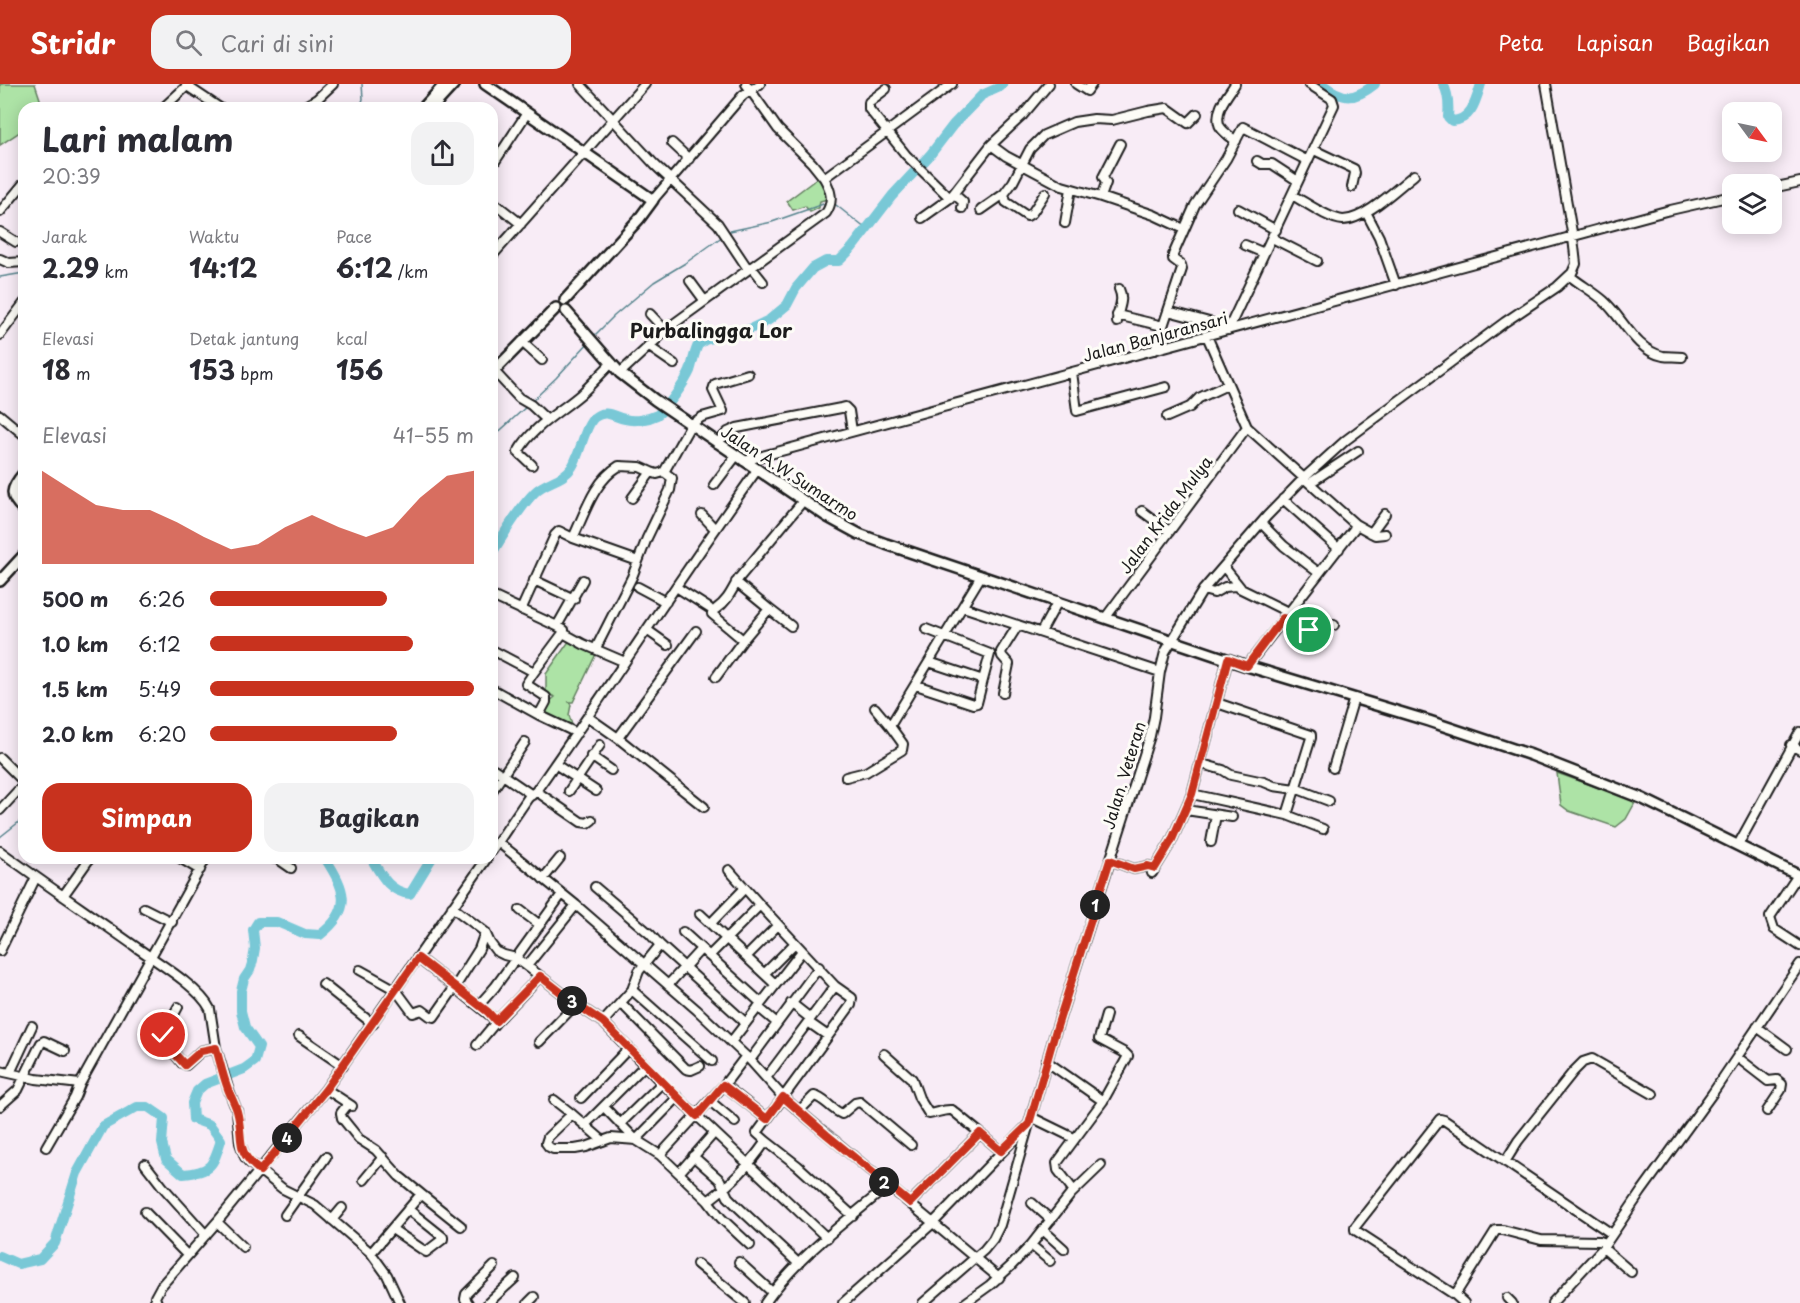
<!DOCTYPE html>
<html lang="id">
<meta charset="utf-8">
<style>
body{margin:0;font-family:"Playpen Sans",sans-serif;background:#f2f2f3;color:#2b2b33;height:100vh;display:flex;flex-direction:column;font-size:22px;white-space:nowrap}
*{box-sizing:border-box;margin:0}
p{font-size:20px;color:#7c7c81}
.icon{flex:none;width:33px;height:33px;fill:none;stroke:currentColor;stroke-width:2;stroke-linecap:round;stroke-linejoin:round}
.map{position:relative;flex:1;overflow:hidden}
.side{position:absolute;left:18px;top:18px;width:480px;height:762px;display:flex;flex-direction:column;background:#fff;border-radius:18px;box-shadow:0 3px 15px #0003}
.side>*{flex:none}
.needle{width:39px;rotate:123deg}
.buttons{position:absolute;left:1722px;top:18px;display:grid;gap:12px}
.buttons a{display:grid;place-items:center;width:60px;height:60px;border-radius:12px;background:#fff;box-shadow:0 3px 15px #0003;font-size:30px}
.pin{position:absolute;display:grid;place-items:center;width:51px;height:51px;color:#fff;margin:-26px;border:3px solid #fff;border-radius:50%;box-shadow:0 2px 6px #0007}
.km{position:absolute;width:30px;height:30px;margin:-15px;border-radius:50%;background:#222;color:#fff;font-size:16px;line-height:30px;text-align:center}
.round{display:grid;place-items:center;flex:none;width:63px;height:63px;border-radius:18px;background:#f2f2f3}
.overview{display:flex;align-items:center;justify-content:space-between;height:102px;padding:0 24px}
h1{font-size:33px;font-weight:700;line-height:45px}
.stats{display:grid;grid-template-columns:repeat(3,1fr);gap:9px;height:102px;padding:6px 24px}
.stats div{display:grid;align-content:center}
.stats b{font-size:26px;font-weight:700}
.stats small{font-size:16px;font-weight:400}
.stats p{font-size:16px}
.chart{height:168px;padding:12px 24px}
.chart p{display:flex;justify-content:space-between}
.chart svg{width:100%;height:108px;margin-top:6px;fill:#c8321e;opacity:.7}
.action{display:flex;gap:12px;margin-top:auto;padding:12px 24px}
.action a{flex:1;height:69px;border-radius:18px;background:#c8321e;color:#fff;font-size:24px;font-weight:700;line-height:69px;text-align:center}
.action a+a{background:#f2f2f3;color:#2b2b33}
ul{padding:0 24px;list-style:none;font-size:20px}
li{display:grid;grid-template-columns:96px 72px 1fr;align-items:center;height:45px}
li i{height:15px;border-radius:8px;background:#c8321e}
header{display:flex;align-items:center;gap:36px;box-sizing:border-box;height:84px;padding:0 30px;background:#c8321e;color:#fff}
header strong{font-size:28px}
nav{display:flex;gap:33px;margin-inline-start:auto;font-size:21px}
.search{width:420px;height:54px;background:#f2f2f3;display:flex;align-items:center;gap:15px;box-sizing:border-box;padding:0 21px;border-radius:18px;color:#7c7c81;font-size:22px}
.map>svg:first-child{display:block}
.green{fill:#ade3a6;stroke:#648061;stroke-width:1.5}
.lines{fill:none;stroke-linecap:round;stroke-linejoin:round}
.stream{stroke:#54838c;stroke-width:1.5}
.river{stroke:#79c8d6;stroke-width:10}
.minor-casing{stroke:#1c1c1c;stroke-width:12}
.major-casing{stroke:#1c1c1c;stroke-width:14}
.minor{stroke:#fdfcf7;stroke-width:8}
.major{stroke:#fdfcf7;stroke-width:9}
.route-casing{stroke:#fff;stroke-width:12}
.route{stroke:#c8321e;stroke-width:8}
.labels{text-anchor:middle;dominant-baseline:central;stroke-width:6;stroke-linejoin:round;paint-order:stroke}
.street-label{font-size:16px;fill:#1c1c1c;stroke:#fdfcf7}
.quarter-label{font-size:20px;font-weight:bold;fill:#1c1c1c;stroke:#fdfcf7}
</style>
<header>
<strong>Stridr</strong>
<div class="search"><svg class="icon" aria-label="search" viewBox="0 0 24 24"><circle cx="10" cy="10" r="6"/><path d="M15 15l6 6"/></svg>Cari di sini</div>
<nav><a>Peta</a><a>Lapisan</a><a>Bagikan</a></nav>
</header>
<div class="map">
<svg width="1800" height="1219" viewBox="0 0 1800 1219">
<rect width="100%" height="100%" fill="#f8ecf6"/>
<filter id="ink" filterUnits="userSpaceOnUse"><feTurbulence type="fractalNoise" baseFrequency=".0167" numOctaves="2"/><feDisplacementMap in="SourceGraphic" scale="12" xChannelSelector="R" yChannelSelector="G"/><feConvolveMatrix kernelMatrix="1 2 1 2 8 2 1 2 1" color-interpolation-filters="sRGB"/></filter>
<g filter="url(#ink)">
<!-- green -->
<path class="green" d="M0 0H35L43 24H24V45L0 61Z
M819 93 829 111 827 115 820 117 819 124 810 128 805 122 793 126 787 117Z
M570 556 596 570 573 618H569L571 621 569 631 573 644 542 629 547 620 555 613 546 609V590Z
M1557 689 1636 717 1626 735 1616 743 1569 727 1561 721Z"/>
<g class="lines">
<!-- stream -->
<path class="stream" d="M360 24 363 15 362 0
M836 121 866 145
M727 149 730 147 772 138 826 119
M0 193 24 189
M594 252 614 232 654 198 687 178 723 152
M532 317 556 294 589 258
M492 354 527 322
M0 753 24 734"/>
<!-- river -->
<path class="river" d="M1322 0C1344 17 1355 16 1375 0
M1443 0C1449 10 1449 22 1448 33L1452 37C1472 36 1476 16 1481 0
M492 469C505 449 518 425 535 408 546 397 563 397 572 383 580 371 585 340 595 333 606 325 614 333 625 335 634 338 649 335 657 331 667 325 685 298 690 287 693 278 694 269 698 261L705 256 750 245 769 236 787 221 796 204 813 184 826 177H839L852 164 892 112 930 71 953 41 982 11 1000 3 1003 0
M371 774C381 791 389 808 410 810L432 774
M0 1172 18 1180 40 1175 55 1159 77 1089 103 1042 137 1023H148L164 1034 162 1059 166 1075 183 1090C211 1088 213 1082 221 1056L210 1041 193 1035 192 1019 197 1007 205 1000 244 985 255 977 259 963 245 943 241 927V907L244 895 250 886 253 876 255 864 253 846 258 838H277L305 850 320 851C354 825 345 805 325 774"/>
<!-- minor casing -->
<g class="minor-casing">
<path id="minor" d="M580 0 655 81 718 140 748 185
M746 0 778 45 812 79 824 94
M1049 0 1023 31 991 61 1006 72 1062 102 1101 113 1154 131 1184 145
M1076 0 1087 7 1092 0
M1235 0C1228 11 1215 25 1219 40 1220 46 1231 53 1236 57
M187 2 220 24
M886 5 869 18V25L906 71 950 114
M163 24 189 0
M302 24 317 15 333 0
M672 59 689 75
M1314 66 1354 85 1355 89 1352 103
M1257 77 1262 80H1272L1298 97
M492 82 527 29
M1772 104 1800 98
M954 110 963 118 962 124
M1004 110 1006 118 1027 132 1032 129 1045 109
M1292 111C1305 118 1328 135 1343 136 1365 136 1397 104 1414 91
M1101 113 1106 99 1103 93 1120 60
M653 116 743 11 760 0
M492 117 521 140
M1238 125 1276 146
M981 126 1004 110 1013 98 1030 65 1044 51 1074 38 1094 35 1112 36 1148 27 1167 24 1188 39 1197 30
M0 128 24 99
M1366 128 1379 153 1396 201
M922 134 950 114 991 61
M1065 139 1071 105
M0 148 16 158
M1272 154 1317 177
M1245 161 1264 169
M492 172 645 0
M0 175 9 179 24 178
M751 183 763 198
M1570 192C1581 201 1594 208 1604 217 1623 234 1635 266 1663 272 1669 273 1675 272 1682 273
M690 197 704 216
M1168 227 1228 243
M650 230 665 246
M1117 231 1163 242
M1117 238C1117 225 1125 218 1119 205
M1228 246 1334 21 1332 15 1309 0
M0 251 24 219
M1207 252 1247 343 1355 440 1354 445 1345 456 1247 582
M522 258 542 276
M648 262 674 280
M1155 266 1182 185 1181 181 1173 175V171L1195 121 1226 75 1243 43 1308 77
M494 287 519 314 531 321 547 336
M1072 288 1077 327 1166 303
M620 289 672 241 826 129C834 117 831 106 824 94L952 0
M0 331 24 351
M1167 333 1190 323 1199 314 1227 301
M717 359 728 348 737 344 841 324 845 323 849 327 852 347
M744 377 1666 127 1732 112
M532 381 518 368C532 343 560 328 581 310 592 300 601 289 612 279
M1310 399 1358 367
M714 401 736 372
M632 414 651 388 657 390 664 388
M1283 415 1339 465
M1142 427 1169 447
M702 431 715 445
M1261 439 1284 462 1319 489
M1355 440 1375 451 1385 450
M1371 449 1385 430
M573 454 638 477
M1224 483 1240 503
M534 496 574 515
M638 503 666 518
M676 503 709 524
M1203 506 1214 509 1225 503 1235 502 1288 528
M492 512 557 542 564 546 563 549 583 560 625 578
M963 523 1160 588
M716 525C728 517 732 506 739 494L803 417
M769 525 791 542
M521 526 555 451 559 447 573 454C585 429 594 397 619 382L640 383 651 388
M712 530 743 556 769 525 736 498
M1106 533 1247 343
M1283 534 1303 541 1306 545 1317 547 1321 538 1334 541
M557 542 583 496
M926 545 990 570 983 596
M647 546 668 561
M696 547 618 654 704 723
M1041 548 1058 517
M596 564 632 493 647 454 670 406 672 394 664 388 691 340 702 333 723 327 713 306 715 300 748 290
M492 566 534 588 526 600 546 613V618L539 631 577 649
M534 588 563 549
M716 593 743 556
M916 601 973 620 977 619 983 596 929 578
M492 605 539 631
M1003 609 1009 580 1002 572 1001 568 1018 541
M875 624 890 642
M588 633 618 654
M1791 661 1800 666
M591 672 611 686
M0 674 24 698
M555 680 596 707
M1202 680 1223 686 1231 691 1264 698 1274 702 1295 705
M1333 684 1354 614
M494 685 532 711
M846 693 866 688 902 666 903 660 890 642 981 492
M1295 704 1329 717
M492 707 525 658
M536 707 581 738 588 739 592 736
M569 707 600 661
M1192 710 1287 731 1311 654V651L1308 650 1217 619
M0 726 24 700
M1186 726 1232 733
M1287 731 1323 745
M498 758 576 821 697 926 750 976 783 1013 799 1027 999 1194
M1211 758 1216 731
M1738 761 1800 648
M0 767C45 800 91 831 136 863 157 878 199 903 210 925L216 964 228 1004 237 1027 240 1059 245 1073 249 1078 283 1105 315 1121 371 1169 387 1191 400 1219
M492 767 528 714 536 707C611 601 681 492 757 386
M180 774 200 786
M272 774 278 775 291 784
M1110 776 1134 785 1148 782 1155 784
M729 786 760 821 835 902 852 914 851 921 757 1049 766 1057 798 1082 853 1132
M1152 789 1171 758 1192 710 1228 575
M1798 791 1770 833 1774 845 1800 862
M543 795 560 774
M595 803 650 850 660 861 639 887 632 906 603 938 662 999 827 1154
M63 812 90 774
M452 823 485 848 490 859 496 867 504 871 516 874 562 810
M144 824 172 838
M520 826 540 841
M700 830 775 900
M711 839 745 804
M683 848 761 919
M660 861 746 939
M0 867 36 793
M709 872 760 821
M747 872 778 841
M418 874 455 903 479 865 485 848
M527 882 576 821
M360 886 396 906 413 929 422 926 430 932 434 933 455 903 497 937
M765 889 795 859
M540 892 576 920 603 938
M323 900 373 940
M668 901 701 865
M632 906 712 977
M621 919 686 985 691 986 700 982
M791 919 810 934
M178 923 163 951V955L182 979 186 981 201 967 216 964
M758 923 777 939
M808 938 828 952
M1757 943 1787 965
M299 952 343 982
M539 958 576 920
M731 958 802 867
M477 961 497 937 540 892 516 874 495 903 479 921
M884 970 912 995 919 1014 929 1030C938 1029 943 1025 952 1026L980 1049
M746 972 724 1001 767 1035
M1737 973 1768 997 1777 996 1782 1000 1781 1006 1767 1027
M750 976 819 883
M1046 977 1103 1017 1057 1079 1058 1086 1074 1107
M0 987 36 995 80 1000 206 774
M10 989 32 942
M766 994 835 902
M724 1001 660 1071 708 1117 721 1134 750 1161
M326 1005 352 1022
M581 1014 629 964
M554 1016 572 1030
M710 1017 735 1038
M1103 1017 1128 972 1125 969 1099 955 1106 931
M348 1020 341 1029 342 1034 359 1055 376 1066 399 1092 421 1110
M0 1022 18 1006 41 959 44 957 65 967
M604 1023 636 1056 678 1013
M799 1027 814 1012C825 1014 831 1026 842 1030L855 1019 860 1018 911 1061
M1031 1033 1074 1054
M620 1040 662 999
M585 1041 645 981
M602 1056 572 1030 548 1053 546 1059 549 1063 553 1065H575L586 1063 611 1054 636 1056 660 1071
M46 1063 75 1013 80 1000
M693 1072 720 1096 728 1113 738 1123 799 1180
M1505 1078 1518 1057 1573 988 1583 978 1592 975 1653 1010
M145 1080 163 1103 206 1151
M679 1089 714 1049
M364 1096 383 1073
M708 1117C733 1098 748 1083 766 1057
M910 1119 980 1049 1001 1067
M1032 1119 1051 1136
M145 1128 187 1171
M285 1131 326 1073
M332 1136 342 1124
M217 1138 243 1163
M392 1145 426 1168 443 1155V1153L408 1125
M1043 1146 1064 1165
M1031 1161 1050 1177
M1603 1164 1631 1188
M371 1169 421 1110 461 1142
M739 1178 772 1208
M697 1180 745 1219
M1455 1211 1496 1146H1503L1541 1156 1600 1157 1606 1159
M1507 1214 1512 1219
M157 1219 155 1213 161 1202 217 1138 326 1005 487 774
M468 1219 465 1215 466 1210 494 1182
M488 1219 515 1194
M528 1219 534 1213
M765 1219C796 1174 846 1137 888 1102
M843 1219 933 1139 1028 1041
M923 1219 984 1166 993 1155 1000 1141 1055 949 1150 652 1154 633 1160 588 1165 568 1203 506 1267 432 1304 394 1346 356 1505 238 1557 203 1572 189 1576 180 1573 154 1546 0
M965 1219 990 1201 1011 1182 1031 1161 1071 1110 1101 1081
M1464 1219 1455 1211 1355 1146V1143L1440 1035 1444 1036 1612 1150
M1552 1219 1603 1164 1641 1108 1712 1010 1800 880"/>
</g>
<!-- major casing -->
<g class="major-casing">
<path id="major" d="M485 0 653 116 639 135 565 216
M423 24 445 0
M432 24 454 0
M566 227 620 289 655 316 826 432 859 450 886 460 1247 582 1429 637 1531 671 1641 714 1800 792
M492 289 556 224
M24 389C11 404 8 412 24 426
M0 497 24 471"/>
</g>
<!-- minor -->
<use href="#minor" class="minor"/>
<!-- major -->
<use href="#major" class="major"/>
</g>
</g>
<g class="lines" filter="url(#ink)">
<!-- route casing -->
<g class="route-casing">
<path id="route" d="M163 951 164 958 185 981 201 967 216 964C220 978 223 992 228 1005 231 1013 235 1020 237 1027 245 1056 233 1065 260 1087L326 1005 418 874 488 928 496 937 540 892 576 920 603 938 697 1032 723 1001 767 1035 783 1013 827 1051 910 1119 980 1049 1001 1067 1029 1040 1055 949 1110 776 1134 785 1148 782 1155 784 1171 758 1192 710 1228 575 1247 582 1283 534 1303 541 1305 544 1309 546"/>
</g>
<!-- route -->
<use href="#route" class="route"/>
</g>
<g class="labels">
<!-- street labels -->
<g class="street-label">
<text transform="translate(1155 252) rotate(-15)">Jalan Banjaransari</text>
<text transform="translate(790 388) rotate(33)">Jalan A.W.Sumarmo</text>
<text transform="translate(1165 430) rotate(-53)">Jalan Krida Mulya</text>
<text transform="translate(1123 691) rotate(-73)">Jalan. Veteran</text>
</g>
<!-- quarter labels -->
<g class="quarter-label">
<text x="711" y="246">Purbalingga Lor</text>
</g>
</g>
</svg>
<div class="buttons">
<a><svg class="needle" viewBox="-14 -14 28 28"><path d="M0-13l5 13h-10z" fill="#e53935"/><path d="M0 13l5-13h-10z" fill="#7c7c81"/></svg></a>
<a><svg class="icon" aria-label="layers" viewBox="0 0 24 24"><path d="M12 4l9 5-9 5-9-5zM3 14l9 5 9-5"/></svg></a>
</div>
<div class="pin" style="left:1309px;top:546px;background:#1e9e55"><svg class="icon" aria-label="arrive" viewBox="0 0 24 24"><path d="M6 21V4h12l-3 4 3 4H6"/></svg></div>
<div class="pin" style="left:163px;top:951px;background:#d93025"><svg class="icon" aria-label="check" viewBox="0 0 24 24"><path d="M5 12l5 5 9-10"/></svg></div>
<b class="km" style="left:1095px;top:821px">1</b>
<b class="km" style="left:884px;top:1098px">2</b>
<b class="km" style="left:572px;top:917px">3</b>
<b class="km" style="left:287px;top:1054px">4</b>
<section class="side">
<div class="overview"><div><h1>Lari malam</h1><p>20:39</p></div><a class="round"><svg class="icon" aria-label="share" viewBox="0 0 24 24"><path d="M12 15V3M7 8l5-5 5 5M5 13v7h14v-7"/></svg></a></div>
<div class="stats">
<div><p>Jarak</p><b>2.29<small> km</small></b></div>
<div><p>Waktu</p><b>14:12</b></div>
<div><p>Pace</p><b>6:12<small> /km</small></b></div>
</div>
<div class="stats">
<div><p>Elevasi</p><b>18<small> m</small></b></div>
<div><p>Detak jantung</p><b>153<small> bpm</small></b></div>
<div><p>kcal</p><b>156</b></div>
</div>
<div class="chart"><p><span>Elevasi</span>41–55 m</p>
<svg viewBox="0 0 160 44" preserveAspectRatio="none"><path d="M0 44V6L10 13L20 20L30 22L40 22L50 27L60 33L70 38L80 36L90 29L100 24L110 29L120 33L130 29L140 17L150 8L160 6V44z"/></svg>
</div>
<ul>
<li><b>500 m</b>6:26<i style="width:67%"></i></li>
<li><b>1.0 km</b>6:12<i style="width:77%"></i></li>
<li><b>1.5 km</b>5:49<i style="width:100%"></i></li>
<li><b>2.0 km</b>6:20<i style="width:71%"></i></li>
</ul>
<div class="action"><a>Simpan</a><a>Bagikan</a></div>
</section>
</div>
